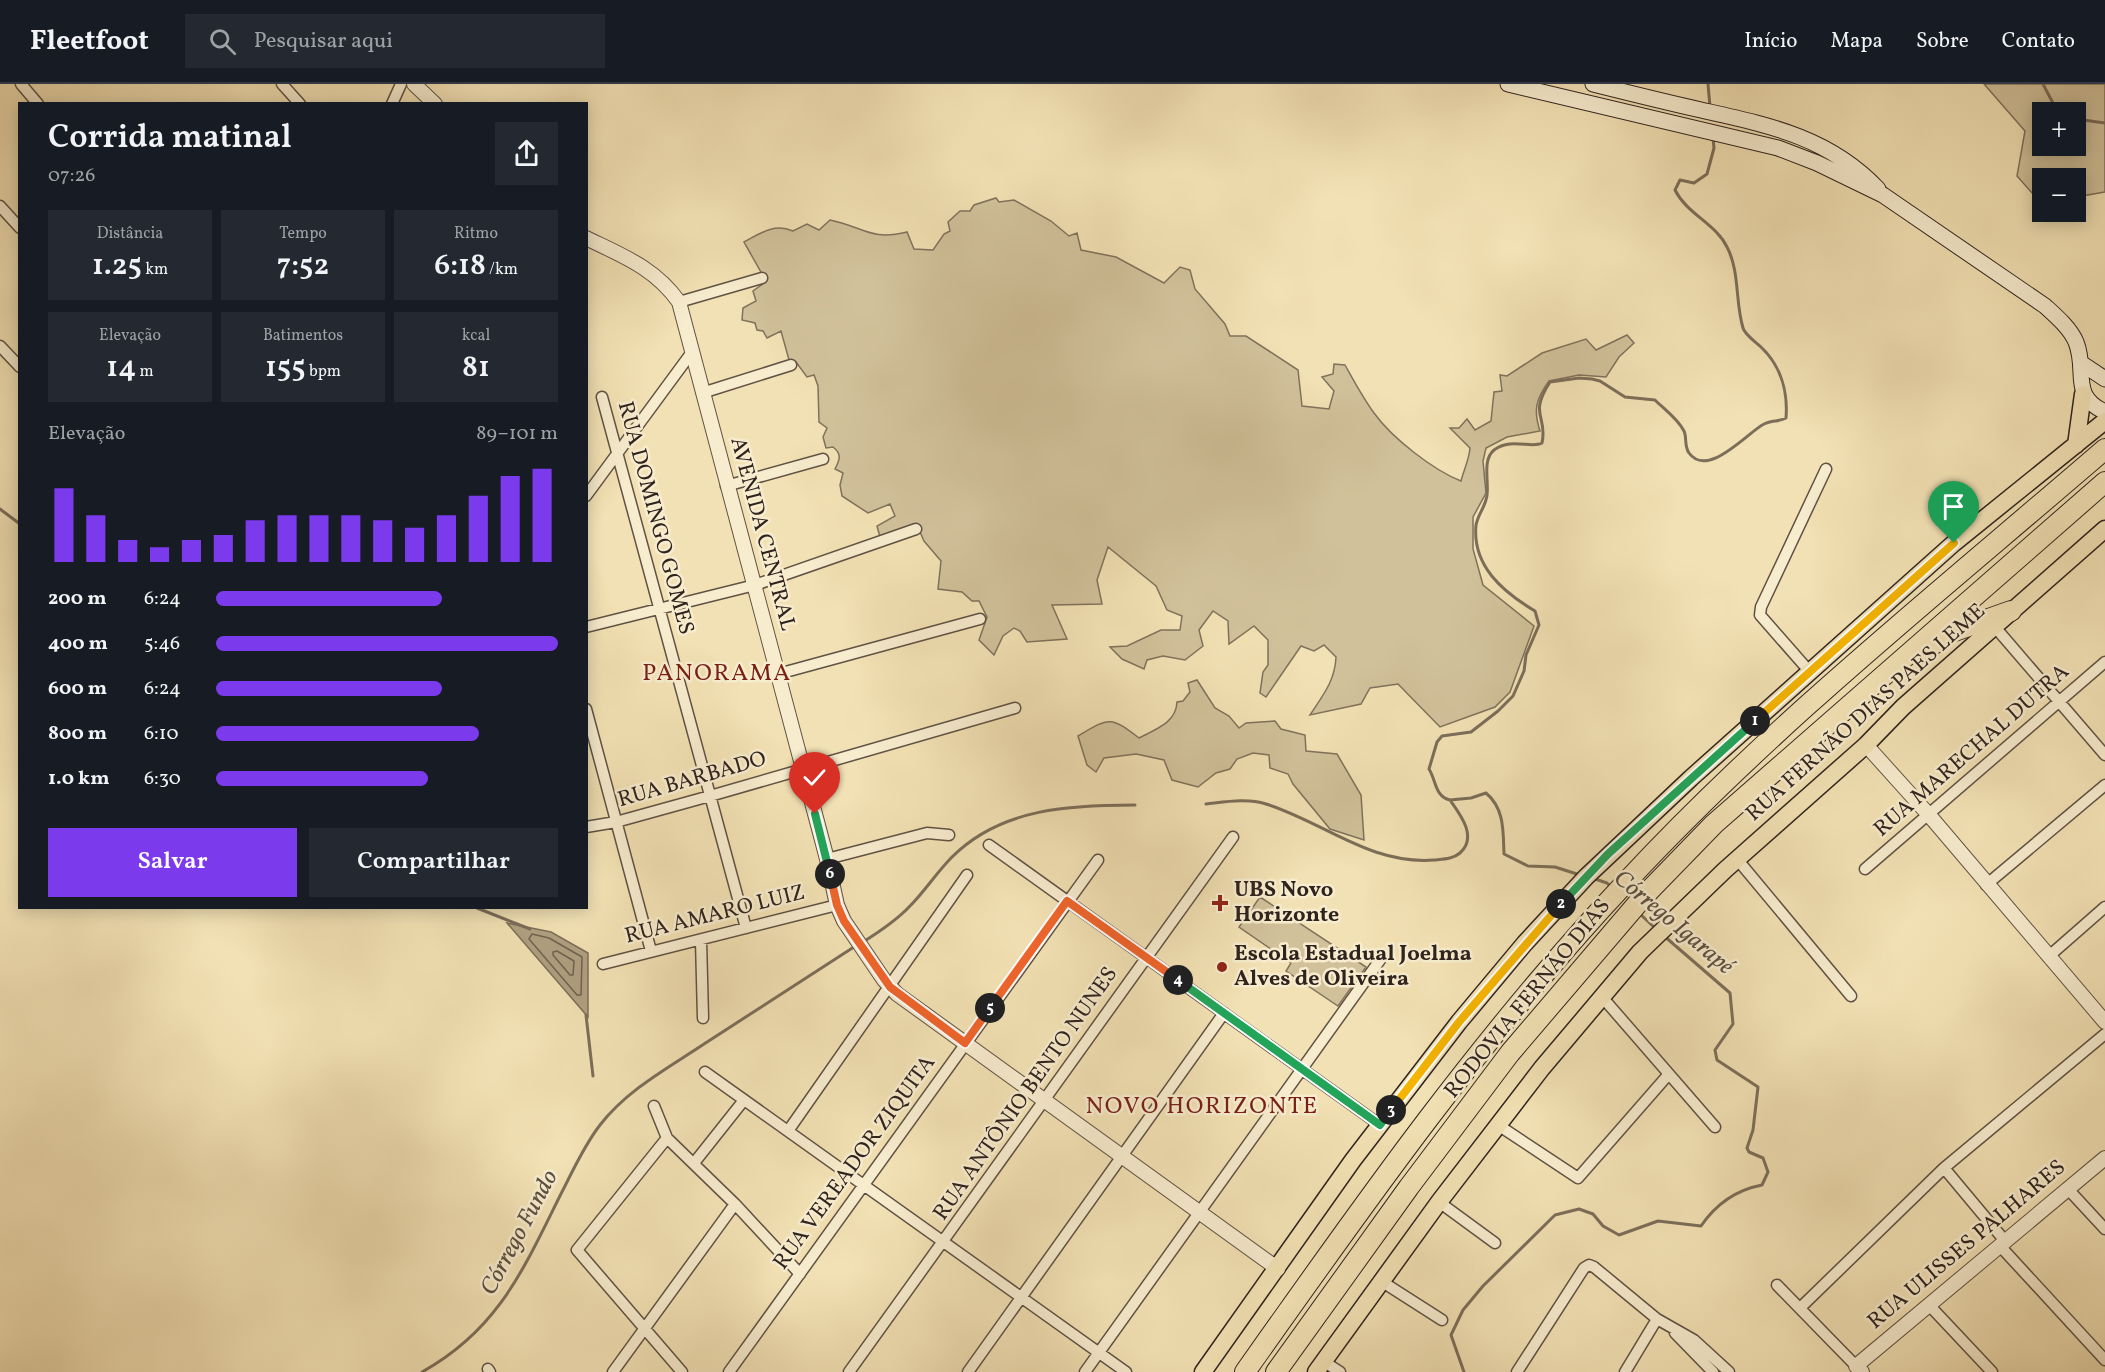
<!DOCTYPE html>
<html lang="pt">
<meta charset="utf-8">
<style>
body{margin:0;font-family:Vollkorn,serif;background:#242831;color:#f1f3f6;height:100vh;display:flex;flex-direction:column;font-size:22px;white-space:nowrap}
*{box-sizing:border-box;margin:0}
p{font-size:20px;color:#9ea1a6}
.icon{flex:none;width:33px;height:33px;fill:none;stroke:currentColor;stroke-width:2;stroke-linecap:round;stroke-linejoin:round}
.map{position:relative;flex:1;overflow:hidden}
.drawer{position:absolute;left:18px;top:18px;width:570px;height:807px;display:flex;flex-direction:column;background:#171b24;border-radius:0px;box-shadow:0 3px 15px #0003}
.drawer>*{flex:none}
.tools{position:absolute;left:2032px;top:18px;display:grid;gap:12px}
.tools a{display:grid;place-items:center;width:54px;height:54px;border-radius:0px;background:#171b24;box-shadow:0 3px 15px #0003;font-size:30px}
.pin{position:absolute;display:grid;place-items:center;width:51px;height:51px;color:#fff;margin:-62px -26px;border-radius:50% 50% 50% 0;rotate:-45deg;box-shadow:0 0 6px #0007}
.pin .icon{rotate:45deg}
.km{position:absolute;width:30px;height:30px;margin:-15px;border-radius:50%;background:#222;color:#fff;font-size:16px;line-height:30px;text-align:center}
.round{display:grid;place-items:center;flex:none;width:63px;height:63px;border-radius:0px;background:#242831}
.overview{display:flex;align-items:center;justify-content:space-between;height:102px;padding:0 30px}
h1{font-size:33px;font-weight:600;line-height:45px}
.stats{display:grid;grid-template-columns:repeat(3,1fr);gap:9px;height:102px;padding:6px 30px}
.stats div{display:grid;align-content:center;border-radius:0px;background:#242831;text-align:center}
.stats b{font-size:30px;font-weight:600}
.stats small{font-size:16px;font-weight:400}
.stats p{font-size:16px}
.chart{height:168px;padding:12px 30px}
.chart p{display:flex;justify-content:space-between}
.chart svg{width:100%;height:108px;margin-top:6px;stroke:#7c3aed;stroke-width:6}
.primary-button{display:flex;gap:12px;margin-top:auto;padding:12px 30px}
.primary-button a{flex:1;height:69px;border-radius:0px;background:#7c3aed;color:#fff;font-size:24px;font-weight:600;line-height:69px;text-align:center}
.primary-button a+a{background:#242831;color:#f1f3f6}
ul{padding:0 30px;list-style:none;font-size:20px}
li{display:grid;grid-template-columns:96px 72px 1fr;align-items:center;height:45px}
li i{height:15px;border-radius:8px;background:#7c3aed}
header{display:flex;align-items:center;gap:36px;box-sizing:border-box;height:84px;padding:0 30px;background:#171b24;border-bottom:2px solid #363941}
header strong{font-size:28px}
nav{display:flex;gap:33px;margin-inline-start:auto;font-size:21px}
.search{width:420px;height:54px;background:#242831;display:flex;align-items:center;gap:15px;box-sizing:border-box;padding:0 21px;border-radius:0px;color:#9ea1a6;font-size:22px}
.map>svg:first-child{display:block}
.green{fill:#d1c19a;stroke:#80725c;stroke-width:1.5;fill-rule:evenodd}
.water{fill:#b0a081;stroke:#7c6e59;stroke-width:1.5}
.lines{fill:none;stroke-linecap:round;stroke-linejoin:round}
.shore{stroke:#706250;stroke-width:1.5}
.stream{stroke:#7c6e59;stroke-width:3}
.minor-casing{stroke:#605244;stroke-width:13}
.tertiary-casing{stroke:#605244;stroke-width:16}
.secondary-casing{stroke:#2f231e;stroke-width:17}
.primary-casing{stroke:#2f231e;stroke-width:19}
.motorway-casing{stroke:#2f231e;stroke-width:22}
.minor{stroke:#f7ecce;stroke-width:10}
.tertiary{stroke:#f7ecce;stroke-width:14}
.secondary{stroke:#f7ecce;stroke-width:15}
.primary{stroke:#f2e1b4;stroke-width:16}
.motorway{stroke:#f2e1b4;stroke-width:20}
.split-1-casing{stroke:#fff;stroke-width:12}
.split-2-casing{stroke:#fff;stroke-width:12}
.split-3-casing{stroke:#fff;stroke-width:12}
.split-4-casing{stroke:#fff;stroke-width:12}
.split-5-casing{stroke:#fff;stroke-width:12}
.split-6-casing{stroke:#fff;stroke-width:12}
.split-7-casing{stroke:#fff;stroke-width:12}
.split-1{stroke:#f5b400;stroke-width:8}
.split-2{stroke:#22a559;stroke-width:8}
.split-3{stroke:#f5b400;stroke-width:8}
.split-4{stroke:#22a559;stroke-width:8}
.split-5{stroke:#f0652b;stroke-width:8}
.split-6{stroke:#f0652b;stroke-width:8}
.split-7{stroke:#22a559;stroke-width:8}
.poi-dot{fill:#8f2418;stroke:#f7ecce;stroke-width:2}
.labels{text-anchor:middle;dominant-baseline:central;stroke-width:5;stroke-linejoin:round;paint-order:stroke}
.street-label{font-size:22px;fill:#2f231e;stroke:#f7ecce}
.poi-label{font-size:22px;font-weight:bold;fill:#2f231e;stroke:#f7ecce;text-anchor:start}
.neighbourhood-label{font-size:24px;letter-spacing:1.5px;fill:#7a1f14;stroke:#f7ecce}
.water-label{font-size:24px;font-style:italic;fill:#5c4f41;stroke:#f7ecce}
</style>
<header>
<strong>Fleetfoot</strong>
<div class="search"><svg class="icon" aria-label="search" viewBox="0 0 24 24"><circle cx="10" cy="10" r="6"/><path d="M15 15l6 6"/></svg>Pesquisar aqui</div>
<nav><a>Início</a><a>Mapa</a><a>Sobre</a><a>Contato</a></nav>
</header>
<div class="map">
<svg width="2105" height="1288" viewBox="0 0 2105 1288">
<rect width="100%" height="100%" fill="#f2e1b4"/>
<filter id="stains"><feTurbulence type="fractalNoise" baseFrequency=".00333" numOctaves="4"/><feColorMatrix values="0 0 0 0 .2 0 0 0 0 .09 0 0 0 0 .02 0 0 0 .5 -.17"/></filter>
<radialGradient id="worn" r=".72"><stop offset=".6" stop-color="#630" stop-opacity="0"/><stop offset="1" stop-color="#630" stop-opacity=".3"/></radialGradient>
<!-- green -->
<path class="green" d="M1984 0H2105V108L2076 113V94H2043V114L2032 109 2017 92 2025 47ZM2076 28V62H2043V28Z
M996 114 999 118 1014 116 1051 137 1069 152 1077 149 1081 166 1116 173 1164 199 1180 183 1190 186 1195 205 1225 240 1230 252H1246L1298 286 1302 322 1329 325 1334 307 1322 293 1333 290 1334 280 1345 281C1354 297 1363 314 1374 329 1392 354 1433 386 1461 397 1464 385 1469 376 1470 364L1450 344H1459L1467 335 1475 346 1491 337 1494 308 1502 307 1500 291 1507 292 1542 269 1586 255 1596 266 1627 251 1634 259 1619 273 1606 293 1579 291 1549 297C1536 315 1533 326 1540 347L1507 353 1486 364 1483 377 1486 409 1473 433V465L1483 501 1534 542 1510 608 1495 623 1440 643 1398 600 1370 604 1361 620 1310 631C1323 611 1335 597 1336 573L1324 561 1314 567 1301 562 1266 613 1260 609 1263 588 1268 581V556L1254 542 1229 560 1228 537 1213 527 1199 546 1203 562 1185 576 1163 572 1147 576 1144 585 1122 575 1110 563 1127 562 1161 546H1180L1182 532 1167 526 1156 502 1108 463 1097 496 1102 520 1052 521 1067 555 1027 558 1020 547 1014 544 1003 552 994 571 979 556 987 533 979 517H972L962 508 938 505 941 477 924 457 917 441 880 453 877 442 895 432 890 420 868 429 842 412 840 401 843 389 835 385C840 375 842 370 833 363L826 364 823 353 827 344 819 338 818 302 814 291 807 293 796 278 789 276 781 247 767 254 763 247 757 246 755 239 742 236 743 224 756 217 753 207 764 199 762 190 744 158C761 149 774 139 793 147L807 140 819 146 830 136C864 143 870 157 907 148L914 165 933 166 944 150 950 147 948 138 960 127H970L974 121Z
M1197 596 1215 624 1229 632 1239 644 1246 639 1275 637 1281 645 1305 651 1306 667 1337 670 1361 711 1364 756 1330 745 1293 700 1288 690 1270 684 1269 671 1253 669 1237 675 1230 685 1216 689 1198 703 1172 696 1164 676 1136 670 1104 674 1096 688 1087 681 1078 652C1110 633 1110 632 1139 654 1156 645 1176 639 1177 618L1183 617 1190 608 1188 599Z
M1260 813 1366 883 1338 922 1286 887 1291 879 1239 843Z"/>
<!-- water -->
<path class="water" d="M507 839 551 848 588 869V933Z"/>
<g class="lines">
<!-- shore -->
<path class="shore" d="M532 850 549 854 582 873 581 911H577L529 855Z
M557 867 574 877 573 891H570L553 871V868Z"/>
<!-- stream -->
<path class="stream" d="M1708 0 1710 23
M2043 0 2055 23 2065 28
M2076 35 2105 39
M0 425 20 440
M1450 716 1471 714 1486 709C1505 725 1503 748 1504 770L1528 782 1555 783 1580 791
M1206 720C1225 718 1247 714 1266 720 1324 738 1370 781 1434 776 1444 775 1453 775 1460 769 1478 753 1460 730 1450 716 1435 713 1436 696 1429 685L1437 658 1442 652 1471 648 1498 627 1513 612 1524 587 1526 571 1539 541 1535 527C1503 508 1472 482 1476 441 1478 430 1486 422 1487 411 1489 397 1482 376 1494 366 1511 353 1532 365 1542 359 1548 331 1528 332 1550 298L1579 294 1592 295 1600 297 1625 313 1655 316C1664 325 1678 335 1684 347 1687 353 1684 362 1689 369 1708 395 1748 348 1764 340 1772 336 1779 338 1786 334 1788 308 1781 282 1761 263 1756 258 1745 251 1743 244 1735 217 1740 188 1727 163 1716 140 1687 130 1675 106L1680 96 1694 99 1707 90 1714 64 1713 54
M1592 794 1607 799 1612 804
M477 824 530 845
M1639 829 1656 845
M863 858C879 848 897 836 910 822 925 807 937 788 952 773 1001 724 1070 721 1135 721
M586 931 593 992
M422 1288C503 1243 526 1178 566 1100 576 1080 586 1059 600 1041 627 1006 668 984 704 960 755 927 806 894 857 861
M1464 1288 1451 1251 1463 1226 1483 1202 1555 1131 1579 1125 1593 1130 1603 1142 1619 1151 1658 1137 1701 1142C1716 1120 1736 1106 1762 1101L1768 1088 1763 1074 1749 1068 1747 1064 1753 1046 1758 1003 1717 976 1715 966 1733 940 1730 909 1663 851"/>
<!-- minor casing -->
<g class="minor-casing">
<path id="minor" d="M21 0 38 20
M282 0 300 20
M392 20 401 0
M0 122 20 144
M679 218 762 194
M0 262 20 283
M702 309 791 281
M602 313 746 844
M726 402 823 375
M586 412 692 268
M586 543 755 501 916 445
M1995 543 2105 671
M1810 588 1760 531 1761 523 1826 385
M778 590 980 535
M586 625 651 867
M586 743 616 738 710 712 1015 624
M989 761 1380 1041
M827 775 927 749 949 751
M1737 775 1851 912
M1865 785 2105 578
M1986 801 2105 701
M701 856 703 934
M2048 873 2105 823
M603 880 837 821
M1603 914 1715 1043
M705 988 1126 1288
M654 1022 667 1054 735 1120 800 1190
M1498 1041 1578 1094 1668 991
M788 1047 967 791
M667 1054 577 1166 682 1288
M694 1079 744 1016
M1944 1084 2005 1157
M2067 1104 2105 1145
M1439 1118 1495 1159
M2000 1162 2105 1276
M1381 1197 1442 1236
M1777 1201 1856 1282
M1929 1221 1992 1288
M1800 1224 1944 1084 2105 950
M1675 1249 1713 1288
M1323 1277 1340 1288
M488 1285 490 1288
M613 1288 735 1120
M729 1288 1098 776
M849 1288 1233 753
M968 1288 1224 929
M1085 1288 1380 876
M1517 1288 1584 1184 1589 1181 1594 1183 1657 1235 1694 1256 1729 1288
M1625 1288 1657 1235"/>
</g>
<!-- tertiary casing -->
<g class="tertiary-casing">
<path id="tertiary" d="M414 0 435 20
M586 154C623 172 655 184 679 218L827 775 837 821 844 837 884 896 897 910 1278 1185
M1866 661 1929 731 2105 938
M1862 1288 1856 1282 2105 1074"/>
</g>
<!-- secondary casing -->
<g class="secondary-casing">
<path id="secondary" d="M1508 0 1778 64 1817 79 1883 111 2045 222C2056 232 2070 244 2076 258 2088 288 2069 311 2105 328
M1593 0C1629 9 1665 18 1701 26 1768 41 1829 53 1878 105
M2081 279 2105 295"/>
</g>
<!-- primary casing -->
<g class="primary-casing">
<path id="primary" d="M2076 361 2083 310
M1203 1288 1353 1076 1459 938 1525 859 1586 793 1691 694 1954 459 2105 337
M1316 1288 1439 1118 1542 984 1640 868 1725 786 1866 661 1903 623 2105 445"/>
</g>
<!-- motorway casing -->
<g class="motorway-casing">
<path id="motorway" d="M1932 561 1949 549 2011 527
M1245 1288C1365 1118 1485 948 1628 796 1774 639 1943 505 2105 365
M1276 1288 1409 1103 1510 969 1644 812 1714 740 2105 398"/>
</g>
<!-- minor -->
<use href="#minor" class="minor"/>
<!-- tertiary -->
<use href="#tertiary" class="tertiary"/>
<!-- secondary -->
<use href="#secondary" class="secondary"/>
<!-- primary -->
<use href="#primary" class="primary"/>
<!-- motorway -->
<use href="#motorway" class="motorway"/>
</g>
<g class="lines">
<!-- split-1 casing -->
<g class="split-1-casing">
<path id="split-1" d="M1755 637 1954 459"/>
</g>
<!-- split-2 casing -->
<g class="split-2-casing">
<path id="split-2" d="M1561 820 1608 770 1755 637"/>
</g>
<!-- split-3 casing -->
<g class="split-3-casing">
<path id="split-3" d="M1391 1026 1459 938 1561 820"/>
</g>
<!-- split-4 casing -->
<g class="split-4-casing">
<path id="split-4" d="M1178 896 1380 1041 1391 1026"/>
</g>
<!-- split-5 casing -->
<g class="split-5-casing">
<path id="split-5" d="M990 924 1067 817 1178 896"/>
</g>
<!-- split-6 casing -->
<g class="split-6-casing">
<path id="split-6" d="M830 790 837 821 844 837 890 903 965 959 990 924"/>
</g>
<!-- split-7 casing -->
<g class="split-7-casing">
<path id="split-7" d="M815 730 830 790"/>
</g>
<!-- split-1 -->
<use href="#split-1" class="split-1"/>
<!-- split-2 -->
<use href="#split-2" class="split-2"/>
<!-- split-3 -->
<use href="#split-3" class="split-3"/>
<!-- split-4 -->
<use href="#split-4" class="split-4"/>
<!-- split-5 -->
<use href="#split-5" class="split-5"/>
<!-- split-6 -->
<use href="#split-6" class="split-6"/>
<!-- split-7 -->
<use href="#split-7" class="split-7"/>
</g>
<!-- markers -->
<g class="poi-dot">
<path d="M1217 810h6v6h6v6h-6v6h-6v-6h-6v-6h6z"/>
<circle cx="1222" cy="883" r="6"/>
</g>
<g class="labels">
<!-- street labels -->
<g class="street-label">
<text transform="translate(655 434) rotate(75)">RUA DOMINGO GOMES</text>
<text transform="translate(762 450) rotate(75)">AVENIDA CENTRAL</text>
<text transform="translate(1866 629) rotate(-42)">RUA FERNÃO DIAS PAES LEME</text>
<text transform="translate(1972 667) rotate(-41)">RUA MARECHAL DUTRA</text>
<text transform="translate(692 696) rotate(-16)">RUA BARBADO</text>
<text transform="translate(715 831) rotate(-14)">RUA AMARO LUIZ</text>
<text transform="translate(1528 915) rotate(-51)">RODOVIA FERNÃO DIAS</text>
<text transform="translate(1026 1010) rotate(-55)">RUA ANTÔNIO BENTO NUNES</text>
<text transform="translate(855 1079) rotate(-54)">RUA VEREADOR ZIQUITA</text>
<text transform="translate(1967 1161) rotate(-40)">RUA ULISSES PALHARES</text>
</g>
<!-- poi labels -->
<g class="poi-label">
<text x="1234" y="806">UBS Novo<tspan x="1234" dy="25">Horizonte</tspan></text>
<text x="1234" y="870">Escola Estadual Joelma<tspan x="1234" dy="25">Alves de Oliveira</tspan></text>
</g>
<!-- neighbourhood labels -->
<g class="neighbourhood-label">
<text x="717" y="590">PANORAMA</text>
<text x="1202" y="1023">NOVO HORIZONTE</text>
</g>
<!-- water labels -->
<g class="water-label">
<text transform="translate(1673 839) rotate(40)">Córrego Igarapé</text>
<text transform="translate(520 1149) rotate(-62)">Córrego Fundo</text>
</g>
</g>
<rect width="100%" height="100%" filter="url(#stains)"/>
<rect width="100%" height="100%" fill="url(#worn)"/>
</svg>
<div class="tools">
<a>+</a>
<a>−</a>
</div>
<div class="pin" style="left:1954px;top:459px;background:#1e9e55"><svg class="icon" aria-label="arrive" viewBox="0 0 24 24"><path d="M6 21V4h12l-3 4 3 4H6"/></svg></div>
<div class="pin" style="left:815px;top:730px;background:#d93025"><svg class="icon" aria-label="check" viewBox="0 0 24 24"><path d="M5 12l5 5 9-10"/></svg></div>
<b class="km" style="left:1755px;top:637px">1</b>
<b class="km" style="left:1561px;top:820px">2</b>
<b class="km" style="left:1391px;top:1026px">3</b>
<b class="km" style="left:1178px;top:896px">4</b>
<b class="km" style="left:990px;top:924px">5</b>
<b class="km" style="left:830px;top:790px">6</b>
<section class="drawer">
<div class="overview"><div><h1>Corrida matinal</h1><p>07:26</p></div><a class="round"><svg class="icon" aria-label="share" viewBox="0 0 24 24"><path d="M12 15V3M7 8l5-5 5 5M5 13v7h14v-7"/></svg></a></div>
<div class="stats">
<div><p>Distância</p><b>1.25<small> km</small></b></div>
<div><p>Tempo</p><b>7:52</b></div>
<div><p>Ritmo</p><b>6:18<small> /km</small></b></div>
</div>
<div class="stats">
<div><p>Elevação</p><b>14<small> m</small></b></div>
<div><p>Batimentos</p><b>155<small> bpm</small></b></div>
<div><p>kcal</p><b>81</b></div>
</div>
<div class="chart"><p><span>Elevação</span>89–101 m</p>
<svg viewBox="0 0 160 44" preserveAspectRatio="none"><path d="M5 44V14M15 44V25M25 44V35M35 44V38M45 44V35M55 44V33M65 44V27M75 44V25M85 44V25M95 44V25M105 44V27M115 44V30M125 44V25M135 44V17M145 44V9M155 44V6"/></svg>
</div>
<ul>
<li><b>200 m</b>6:24<i style="width:66%"></i></li>
<li><b>400 m</b>5:46<i style="width:100%"></i></li>
<li><b>600 m</b>6:24<i style="width:66%"></i></li>
<li><b>800 m</b>6:10<i style="width:77%"></i></li>
<li><b>1.0 km</b>6:30<i style="width:62%"></i></li>
</ul>
<div class="primary-button"><a>Salvar</a><a>Compartilhar</a></div>
</section>
</div>
